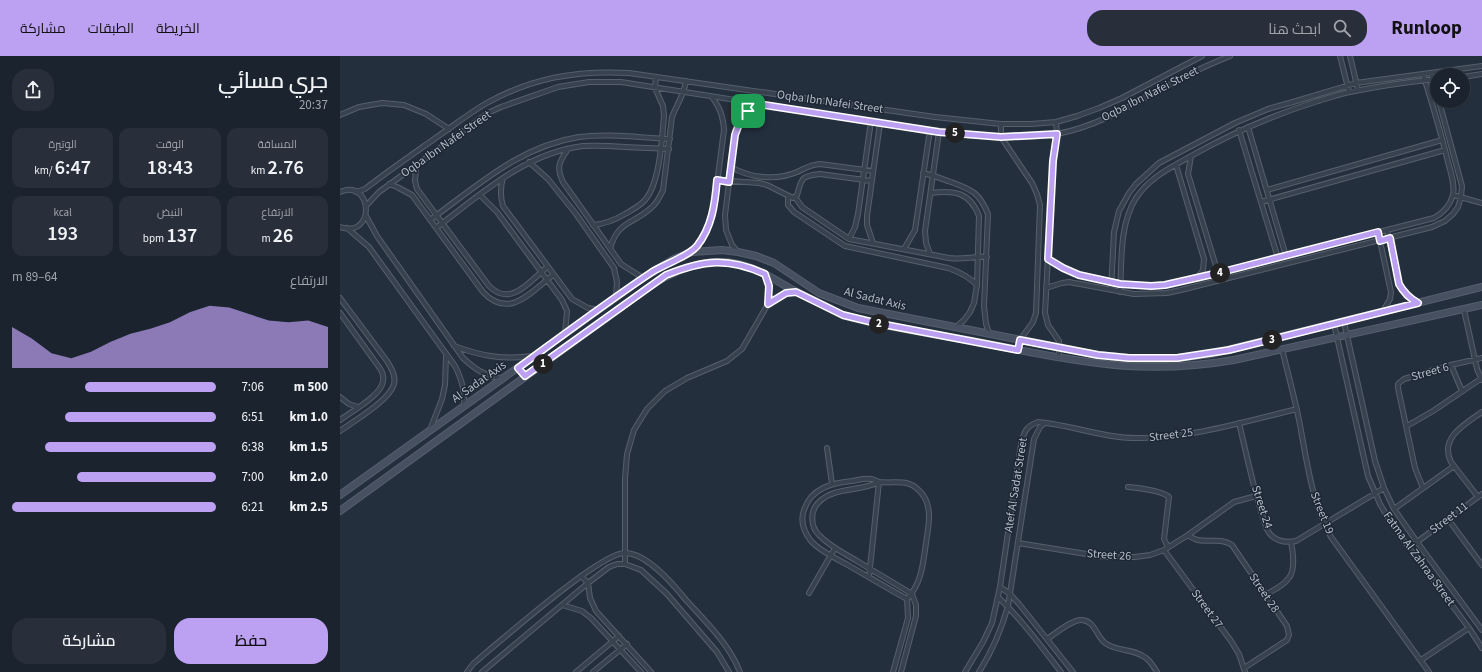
<!DOCTYPE html>
<html lang="ar">
<meta charset="utf-8">
<style>
body{margin:0;font-family:"Source Sans 3",Cairo,sans-serif;background:#282f3a;color:#f1f3f6;direction:rtl;height:100vh;display:flex;flex-direction:column;font-size:15px;white-space:nowrap}
*{box-sizing:border-box;margin:0}
p{font-size:13px;color:#a0a4aa}
.icon{flex:none;width:22px;height:22px;fill:none;stroke:currentColor;stroke-width:2;stroke-linecap:round;stroke-linejoin:round}
.map{position:relative;flex:1;overflow:hidden;direction:ltr}
.details{display:flex;flex-direction:column;background:#1b232e;width:340px}
.details>*{flex:none}
.controls{position:absolute;left:1090px;top:12px;display:grid;gap:8px}
.controls a{display:grid;place-items:center;width:40px;height:40px;border-radius:50%;background:#1b232e;box-shadow:0 1px 3px #0004,0 0 0 1px #39404a;font-size:20px}
.pin{position:absolute;display:grid;place-items:center;width:34px;height:34px;color:#fff;margin:-17px;border-radius:8px;box-shadow:0 2px 6px #0006}
.km{position:absolute;width:20px;height:20px;margin:-10px;border-radius:50%;background:#222;color:#fff;font-size:11px;line-height:20px;text-align:center}
.round{display:grid;place-items:center;flex:none;width:42px;height:42px;border-radius:16px;background:#282f3a}
.overview{display:flex;align-items:center;justify-content:space-between;height:68px;padding:0 12px}
h1{font-size:22px;font-weight:600;line-height:30px}
.stats{display:grid;grid-template-columns:repeat(3,1fr);gap:6px;height:68px;padding:4px 12px}
.stats div{display:grid;align-content:center;border-radius:10px;background:#282f3a;text-align:center}
.stats b{font-size:20px;font-weight:600}
.stats small{font-size:11px;font-weight:400}
.stats p{font-size:11px}
.chart{height:112px;padding:8px 12px}
.chart p{display:flex;justify-content:space-between}
.chart svg{width:100%;height:72px;margin-top:4px;fill:#bca0f2;opacity:.7}
.button{display:flex;gap:8px;margin-top:auto;padding:8px 12px}
.button a{flex:1;height:46px;border-radius:16px;background:#bca0f2;color:#111;font-size:16px;font-weight:600;line-height:46px;text-align:center}
.button a+a{background:#282f3a;color:#f1f3f6}
ul{padding:0 12px;list-style:none;font-size:13px}
li{display:grid;grid-template-columns:64px 48px 1fr;align-items:center;height:30px}
li i{height:10px;border-radius:5px;background:#bca0f2}
header{display:flex;align-items:center;gap:24px;box-sizing:border-box;height:56px;padding:0 20px;background:#bca0f2;color:#111}
header strong{font-size:19px}
nav{display:flex;gap:22px;margin-inline-start:auto;font-size:14px}
.search{width:280px;height:36px;background:#282f3a;display:flex;align-items:center;gap:10px;box-sizing:border-box;padding:0 14px;border-radius:16px;color:#a0a4aa;font-size:15px}
main{display:flex;flex:1;min-height:0}
.map>svg:first-child{display:block}
.lines{fill:none;stroke-linecap:round;stroke-linejoin:round}
.street-casing{stroke:#565f6c;stroke-width:6}
.secondary-casing{stroke:#565f6c;stroke-width:8}
.street{stroke:#38414e;stroke-width:4}
.secondary{stroke:#465061;stroke-width:6}
.route-casing{stroke:#fff;stroke-width:8}
.route{stroke:#bca0f2;stroke-width:5}
.labels{text-anchor:middle;dominant-baseline:central;stroke-width:3;stroke-linejoin:round;paint-order:stroke}
.street-label{font-size:12px;fill:#b4bcc9;stroke:#1d2633}
</style>
<header>
<strong>Runloop</strong>
<div class="search"><svg class="icon" aria-label="search" viewBox="0 0 24 24"><circle cx="10" cy="10" r="6"/><path d="M15 15l6 6"/></svg>ابحث هنا</div>
<nav><a>الخريطة</a><a>الطبقات</a><a>مشاركة</a></nav>
</header>
<main>
<div class="map">
<svg width="1142" height="616" viewBox="0 0 1142 616">
<rect width="100%" height="100%" fill="#242f3e"/>
<g class="lines">
<!-- street casing -->
<g class="street-casing">
<path id="street" d="M1000 0 1009 36
M1010 0 1018 34
M1091 17 1097 39
M1123 21 1142 18
M0 59 19 51 42 47 64 49 86 58 109 73
M716 66 717 77 713 105 705 257 708 269 719 285 720 291 718 301
M661 68V81L692 127 697 138 700 149 696 257 693 266 680 284 678 294
M908 71 946 200
M899 74 938 202
M228 93C219 106 216 111 223 126L281 208 303 222
M851 100 848 118 878 217
M189 106 208 123 236 158 274 212 277 226 276 241
M76 109 75 125 77 133 149 230C171 252 190 225 207 211
M836 109 864 203 863 214 857 222
M391 111C410 122 436 125 457 116 466 112 469 109 480 108L533 115
M583 117C593 119 602 123 611 126 632 134 639 136 648 158L644 250 646 268 649 277
M163 122C160 132 160 140 163 150L232 243 248 252 258 254
M377 124 419 127 427 129 453 142 457 139C462 123 460 120 480 118L532 125
M49 128 57 131 72 139 143 236C169 264 191 236 213 219
M927 134 1102 84
M0 136C33 122 36 183 0 171
M16 136 25 133C48 115 73 98 97 81 113 70 128 58 145 48 191 22 236 14 289 17L595 61 661 68H691L716 66 737 60 759 52 782 42 862 0
M591 137C614 134 630 136 639 160L637 229 634 247 630 256 624 264 616 271
M140 139 157 156 222 244 227 255 225 278
M1113 139 1142 147
M448 141V149L454 156 505 190 608 212C620 216 628 220 637 229
M455 141 462 151 509 183 609 202C622 204 634 200 647 201
M921 146 1105 94
M26 150 39 136 148 57 161 51 218 31 249 26H281C359 38 437 51 516 63 579 73 653 88 717 78 756 71 792 49 827 30 847 18 868 9 890 0
M26 160 37 180 123 302C136 314 144 319 162 323
M90 164C137 130 180 90 239 81 269 77 301 82 330 83
M253 169C265 168 275 164 285 158 292 154 300 150 305 144 320 127 322 82 324 60L323 50 315 32 316 21
M7 172 29 191 115 310C122 324 125 335 124 350
M96 172C141 138 185 97 243 90 258 89 272 90 286 91 300 92 315 92 329 93
M1047 174 1059 228 1066 240 1077 247
M1038 176 1051 236 1050 243 1043 255
M509 183 515 171 518 158 531 65
M533 187 527 169V160L540 67
M270 192C279 164 292 169 311 152 317 147 320 141 323 134L332 61C337 48 344 39 346 25
M564 193 575 174 590 74
M352 196C363 183 372 167 374 150L384 74C383 60 380 52 372 41
M398 196 392 189 386 174 385 159 395 79 401 64 408 55 418 48
M590 198 586 187 585 175 599 76
M708 203 723 212 739 219 795 230 825 229 878 217 1094 162C1103 157 1110 150 1113 139 1115 129 1111 117 1108 106 1101 77 1092 47 1083 18
M706 232 722 227 729 226 794 238 827 237 841 234 1092 171 1105 165 1113 158 1118 151 1121 141 1122 130 1099 45
M771 234 774 176 779 155 789 137 796 128 819 107 895 67 928 53 953 46 1016 27 1142 10
M780 236C782 205 779 169 796 142 810 121 830 112 851 100 892 77 933 59 978 45 989 42 999 38 1010 36 1039 30 1068 26 1097 23
M0 242 47 305C51 312 56 319 54 328 50 344 14 365 0 375
M428 248 446 237 456 236
M1124 254 1137 313 1142 324
M0 257 39 311C42 315 44 320 43 325 42 339 11 356 0 364
M1004 266 1035 405 1044 432 1054 453 1077 486 1142 574
M994 268 1028 420 1040 448 1053 470 1129 572 1142 592
M114 290C141 300 163 304 193 300
M942 293C948 318 955 343 960 369 967 407 972 446 991 481L1089 616
M1111 309 1122 335
M0 341 9 348 18 351
M899 367C906 396 912 426 921 455 924 463 925 472 930 478 937 486 946 487 956 485L1044 432
M1067 370 1093 355 1142 322
M90 374 102 343 105 329 106 300
M487 392 492 428
M539 426C520 436 496 430 479 446 470 454 470 470 479 479 489 490 504 497 517 505 535 516 554 527 572 538L576 549V560L561 616
M788 431C799 432 821 434 829 441L824 483 828 491
M1083 432 1075 412 1058 332V328L1064 323 1111 309 1142 302
M1138 441 1111 406C1099 382 1125 368 1142 356
M1054 453 1114 410
M1108 463 1142 509
M848 479C862 491 877 479 892 489L947 570 949 579 947 584 904 612
M1077 486 1142 438
M678 487 765 501H795L810 499 824 494 848 479 894 446 916 440
M824 494 891 585 899 598 905 616
M285 508V423L287 398 294 374 307 353 325 335 347 322 387 305 402 293 428 248 429 230 425 218
M241 520 248 527 250 542 256 555 311 616
M529 521 539 426
M660 531 670 538 679 548 733 616
M469 537 495 492
M925 539C932 535 943 530 948 523 956 515 953 496 951 486
M658 541C681 563 701 590 721 616
M222 549 242 555 251 562 301 616
M707 583C715 578 732 563 742 564 755 565 756 580 765 587 777 596 794 592 806 602 810 605 814 611 817 616
M1081 604 1129 572
M127 616 133 608 148 595C170 577 262 496 285 497 307 497 333 528 346 544 366 566 389 588 400 616
M142 616 248 527 269 511 277 508H285L301 514 327 538 377 596 389 616
M236 616 279 580
M253 616 287 588
M553 616 568 562 567 543C547 532 527 520 506 508 495 502 480 495 471 485 464 476 460 465 464 454 471 432 492 427 512 425 518 424 525 422 531 423 534 423 536 425 539 426 557 428 570 421 583 439 593 453 588 472 586 487 583 507 582 527 567 543
M625 616 643 586 652 567 660 531 681 388C684 376 686 370 698 366 732 369 763 382 797 382 848 383 907 365 957 353
M639 616C653 594 661 575 668 550L694 383 700 371 705 367"/>
</g>
<!-- secondary casing -->
<g class="secondary-casing">
<path id="secondary" d="M0 439 303 222 334 203 352 196 382 194 398 196 416 200 434 207 479 237 518 252 758 299 789 302 813 303 837 302 871 298 1142 231
M0 455 309 231C332 215 357 205 386 206 412 208 433 223 455 235 464 240 474 244 483 249 490 252 497 257 505 260 545 271 587 277 627 284 680 294 734 306 787 310 823 312 859 310 894 304L1142 249"/>
</g>
<!-- street -->
<use href="#street" class="street"/>
<!-- secondary -->
<use href="#secondary" class="secondary"/>
</g>
<g class="lines">
<!-- route casing -->
<g class="route-casing">
<path id="route" d="M418 48 599 76 661 81 717 78 713 105 708 203 723 212 739 219 780 228 811 230 825 229 878 217 1038 176 1040 185 1050 182 1059 228C1064 237 1069 242 1078 247L889 294 837 302H789L758 299 680 284 678 294 536 267 503 259 456 236 446 237 428 248 429 230 425 218C388 201 363 204 326 219L185 320 178 312C223 279 267 246 312 216 325 208 349 200 357 190 372 171 375 148 377 124L389 126 395 79C399 65 406 56 418 48Z"/>
</g>
<!-- route -->
<use href="#route" class="route"/>
</g>
<g class="labels">
<!-- street labels -->
<g class="street-label">
<text transform="translate(810 38) rotate(-27)">Oqba Ibn Nafei Street</text>
<text transform="translate(490 46) rotate(8)">Oqba Ibn Nafei Street</text>
<text transform="translate(106 88) rotate(-35)">Oqba Ibn Nafei Street</text>
<text transform="translate(535 243) rotate(14)">Al Sadat Axis</text>
<text transform="translate(1090 316) rotate(-16)">Street 6</text>
<text transform="translate(139 326) rotate(-35)">Al Sadat Axis</text>
<text transform="translate(831 379) rotate(-7)">Street 25</text>
<text transform="translate(676 429) rotate(-81)">Atef Al Sadat Street</text>
<text transform="translate(922 451) rotate(72)">Street 24</text>
<text transform="translate(982 457) rotate(68)">Street 19</text>
<text transform="translate(1109 462) rotate(-37)">Street 11</text>
<text transform="translate(769 499) rotate(4)">Street 26</text>
<text transform="translate(1079 503) rotate(54)">Fatma Al Zahraa Street</text>
<text transform="translate(924 537) rotate(56)">Street 28</text>
<text transform="translate(867 553) rotate(54)">Street 27</text>
</g>
</g>
</svg>
<div class="controls">
<a><svg class="icon" aria-label="locate" viewBox="0 0 24 24"><circle cx="12" cy="12" r="6"/><path d="M12 2v4M12 18v4M2 12h4M18 12h4"/></svg></a>
</div>
<div class="pin" style="left:408px;top:55px;background:#1e9e55"><svg class="icon" aria-label="arrive" viewBox="0 0 24 24"><path d="M6 21V4h12l-3 4 3 4H6"/></svg></div>
<b class="km" style="left:203px;top:308px">1</b>
<b class="km" style="left:539px;top:268px">2</b>
<b class="km" style="left:932px;top:284px">3</b>
<b class="km" style="left:880px;top:217px">4</b>
<b class="km" style="left:615px;top:77px">5</b>
</div>
<section class="details">
<div class="overview"><div><h1>جري مسائي</h1><p>20:37</p></div><a class="round"><svg class="icon" aria-label="share" viewBox="0 0 24 24"><path d="M12 15V3M7 8l5-5 5 5M5 13v7h14v-7"/></svg></a></div>
<div class="stats">
<div><p>المسافة</p><b>2.76<small> km</small></b></div>
<div><p>الوقت</p><b>18:43</b></div>
<div><p>الوتيرة</p><b>6:47<small> /km</small></b></div>
</div>
<div class="stats">
<div><p>الارتفاع</p><b>26<small> m</small></b></div>
<div><p>النبض</p><b>137<small> bpm</small></b></div>
<div><p>kcal</p><b>193</b></div>
</div>
<div class="chart"><p><span>الارتفاع</span>64–89 m</p>
<svg viewBox="0 0 160 44" preserveAspectRatio="none"><path d="M0 44V19L10 26L20 35L30 38L40 34L50 28L60 23L70 20L80 16L90 10L100 6L110 7L120 11L130 15L140 16L150 15L160 19V44z"/></svg>
</div>
<ul>
<li><b>500 m</b>7:06<i style="width:64%"></i></li>
<li><b>1.0 km</b>6:51<i style="width:74%"></i></li>
<li><b>1.5 km</b>6:38<i style="width:84%"></i></li>
<li><b>2.0 km</b>7:00<i style="width:68%"></i></li>
<li><b>2.5 km</b>6:21<i style="width:100%"></i></li>
</ul>
<div class="button"><a>حفظ</a><a>مشاركة</a></div>
</section>
</main>
